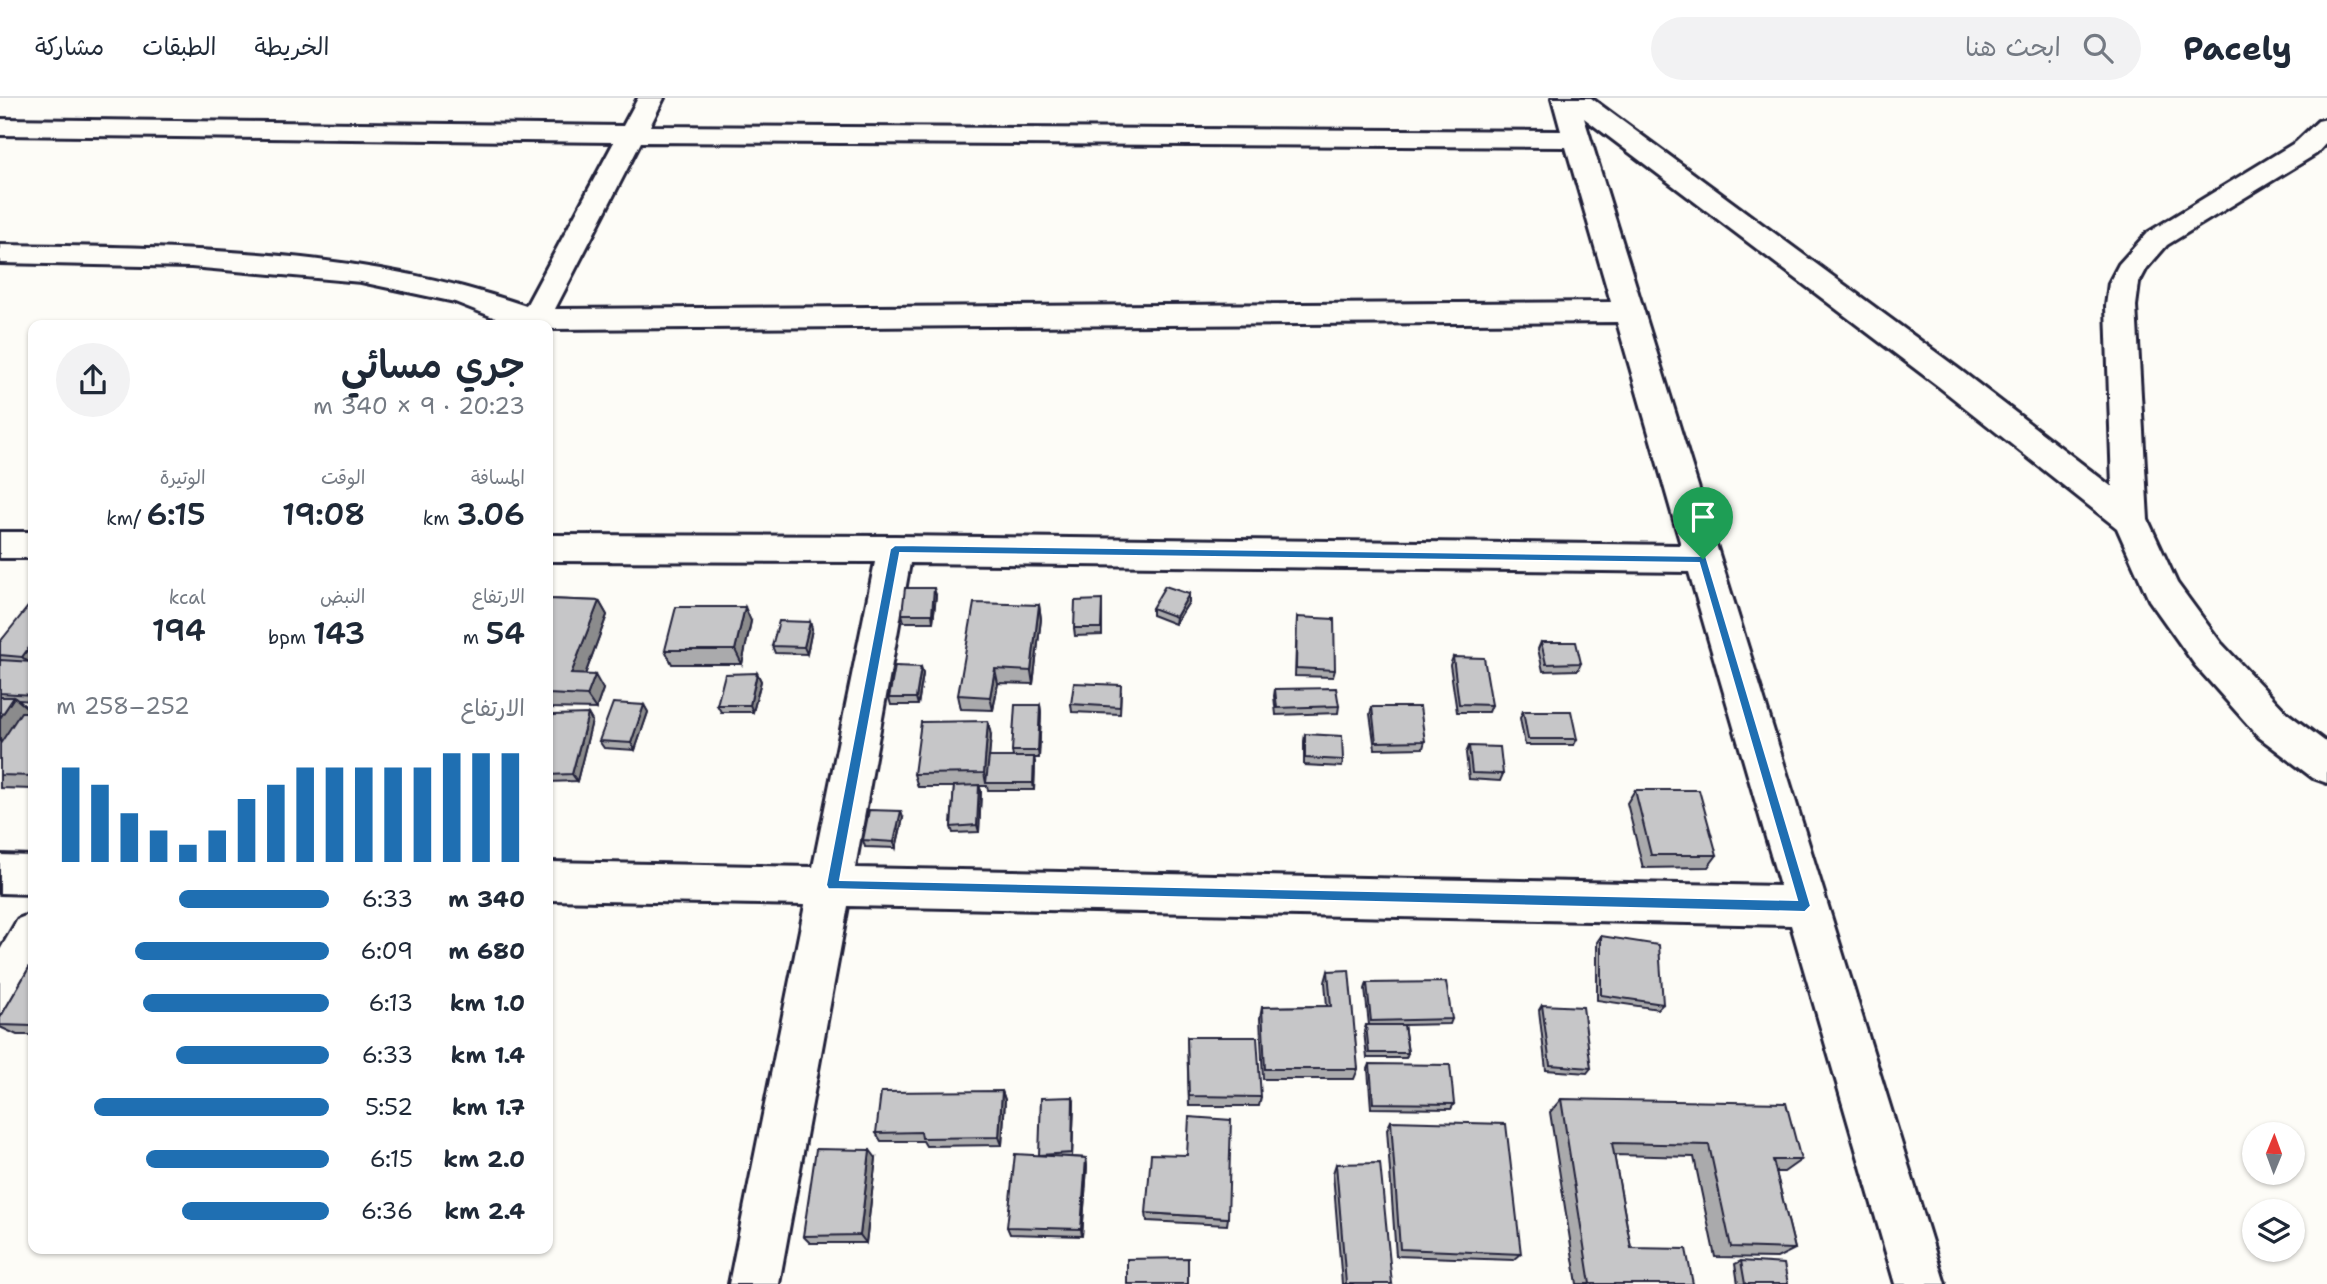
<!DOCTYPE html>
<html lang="ar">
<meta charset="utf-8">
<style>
body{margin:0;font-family:"Shantell Sans","Playpen Sans Arabic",sans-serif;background:#f2f2f3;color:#1f2937;direction:rtl;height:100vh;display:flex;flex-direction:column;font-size:26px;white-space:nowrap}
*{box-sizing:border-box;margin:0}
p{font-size:23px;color:#747a83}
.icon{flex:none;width:38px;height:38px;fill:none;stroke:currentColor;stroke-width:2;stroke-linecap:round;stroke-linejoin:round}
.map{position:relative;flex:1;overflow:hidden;direction:ltr}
.details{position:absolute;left:28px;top:222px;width:525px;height:934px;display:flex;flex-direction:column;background:#fff;border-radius:14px;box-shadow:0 2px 5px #0004;direction:rtl}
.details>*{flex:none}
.needle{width:46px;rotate:1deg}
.buttons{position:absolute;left:2242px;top:1024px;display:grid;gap:14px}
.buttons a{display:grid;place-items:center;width:63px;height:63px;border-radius:50%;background:#fff;box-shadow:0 2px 5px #0004;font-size:35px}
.pin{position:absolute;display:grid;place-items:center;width:60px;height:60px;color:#fff;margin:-72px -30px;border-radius:50% 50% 50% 0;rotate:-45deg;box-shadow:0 0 7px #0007}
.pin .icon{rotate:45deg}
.round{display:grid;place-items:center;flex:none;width:74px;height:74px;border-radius:37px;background:#f2f2f3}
.headline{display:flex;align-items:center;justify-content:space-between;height:119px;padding:0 28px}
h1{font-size:38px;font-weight:600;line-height:52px}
.figures{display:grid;grid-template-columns:repeat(3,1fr);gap:10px;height:119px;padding:7px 28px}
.figures div{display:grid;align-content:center}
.figures b{font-size:30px;font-weight:600}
.figures small{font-size:19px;font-weight:400}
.figures p{font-size:19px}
.chart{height:196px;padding:14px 28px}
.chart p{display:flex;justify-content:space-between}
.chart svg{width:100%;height:126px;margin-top:7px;stroke:#1f6fb2;stroke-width:6}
ul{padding:0 28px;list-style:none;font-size:23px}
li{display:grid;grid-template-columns:112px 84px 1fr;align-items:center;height:52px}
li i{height:18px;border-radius:9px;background:#1f6fb2}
header{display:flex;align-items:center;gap:42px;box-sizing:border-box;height:98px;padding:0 35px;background:#fff;border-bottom:2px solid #e0e1e3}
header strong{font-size:33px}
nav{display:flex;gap:38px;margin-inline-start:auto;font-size:24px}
.search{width:490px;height:63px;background:#f2f2f3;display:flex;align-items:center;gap:18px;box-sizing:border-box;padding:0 24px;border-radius:38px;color:#747a83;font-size:26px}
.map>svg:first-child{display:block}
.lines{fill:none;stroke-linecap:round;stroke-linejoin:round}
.minor-casing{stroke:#22223b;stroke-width:6}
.minor{fill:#fdfcf7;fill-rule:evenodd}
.wall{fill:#aaaaac;stroke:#22223b;stroke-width:2}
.shaded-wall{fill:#8b8b8c;stroke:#22223b;stroke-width:2}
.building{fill:#c6c6c8;stroke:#22223b;stroke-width:2}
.route{fill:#1f6fb2;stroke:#fff;stroke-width:2;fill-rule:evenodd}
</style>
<header>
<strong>Pacely</strong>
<div class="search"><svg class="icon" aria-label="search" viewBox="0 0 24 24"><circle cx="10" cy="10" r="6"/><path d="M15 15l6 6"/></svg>ابحث هنا</div>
<nav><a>الخريطة</a><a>الطبقات</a><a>مشاركة</a></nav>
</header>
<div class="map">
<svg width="2327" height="1186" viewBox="0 0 2327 1186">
<rect width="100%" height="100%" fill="#fdfcf7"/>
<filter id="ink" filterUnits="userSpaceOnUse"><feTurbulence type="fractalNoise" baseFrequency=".0143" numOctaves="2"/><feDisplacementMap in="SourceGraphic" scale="14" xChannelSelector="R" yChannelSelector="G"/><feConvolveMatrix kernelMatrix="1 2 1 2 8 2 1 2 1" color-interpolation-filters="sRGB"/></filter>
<g filter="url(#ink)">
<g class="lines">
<!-- minor casing -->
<g class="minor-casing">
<path id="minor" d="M638 0H664L650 28 1561 33 1552 0H1591L1960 272 2112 389 2106 208 2109 185 2119 166 2147 135 2296 44 2318 23 2327 21V44L2316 56 2167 147 2147 170 2139 185 2136 208 2148 422 2177 485 2221 545 2287 615 2327 645V685L2313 680 2259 639 2195 567 2149 502 2117 430 1938 288 1584 20 1945 1186H1895L1791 827 848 808 779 1186H729L805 807 548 802V764L813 769 875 464 548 463V437L895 438 1681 447 1617 224 548 231V228H516L455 204 361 184 191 169 0 165V147C177 150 357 149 526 208L614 44 0 37V21L623 28ZM641 44 1566 49 1611 204 555 211ZM910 465 1689 474 1780 788 855 770Z
M0 434H33V460H0Z
M0 757 33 758V796L0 795Z
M33 815V878L16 910 0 916V852L18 821Z"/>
</g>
<!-- minor -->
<use href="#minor" class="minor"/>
</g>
<!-- wall -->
<path class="wall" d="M1189 496V504L1175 526 1152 517V510Z
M936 497 933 524H904L902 516Z
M548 501 599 503 607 517 585 577 603 591 596 611 548 610Z
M1102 502V537L1075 538 1074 530Z
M33 505V603L18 602 31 613V614H33V691L0 690V544Z
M1039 507 1041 521 1033 586 998 585 993 612 961 611 958 597Z
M1297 519 1335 572 1333 579 1295 578Z
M751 523 742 566H672L665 552Z
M810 524 812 531 807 556 775 555 772 548Z
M1541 544 1581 565 1578 572 1543 573 1538 551Z
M1453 559 1492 607 1489 614H1457L1450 567Z
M921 569 923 576 918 607H891L889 600Z
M757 575 761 583 753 614H721L717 607Z
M1275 591 1339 608 1338 615 1276 617 1274 598Z
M1121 594 1120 616 1072 614 1071 606Z
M644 607 648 614 635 652 604 650 599 643Z
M1040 607 1041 614 1039 660H1034L1035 665 1034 692H988L987 688H979L981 693 979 734 953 735 951 729 954 689H918L914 676 991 637 989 659H1013L1012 653Z
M1372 609 1425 643 1423 650 1375 651 1370 616Z
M1523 613 1577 641 1574 647H1525L1520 620Z
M588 616 592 623 577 683 548 684V635Z
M1305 636 1343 662 1342 669 1304 667V643Z
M1469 648 1503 676 1500 683 1469 681 1466 655Z
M1635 692 1717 757 1708 769 1643 770 1627 705Z
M903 720 896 750 865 749 863 742Z
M1601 838 1663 906 1658 911 1597 902V844Z
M33 863V937H17L0 929V920Z
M1328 873 1358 971 1354 981H1263L1260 920 1262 909 1327 908 1325 884Z
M1367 885 1452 921 1450 926 1404 927 1408 955 1406 960H1367L1364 933 1366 927H1369L1365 891Z
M1542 907 1591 970 1587 975 1546 972 1539 912Z
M1187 939 1261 999 1259 1008H1189Z
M1370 966 1454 1006 1451 1011 1371 1010 1368 971Z
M1002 993 1005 1002 1002 1047 926 1048 923 1043H881L876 1035Z
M1561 1001 1801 1062 1784 1074H1776L1795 1151 1777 1160 1715 1159 1694 1059 1614 1057 1631 1150 1693 1186H1577L1550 1014Z
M1074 1004 1072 1059 1086 1060 1087 1068 1082 1138 1010 1136 1007 1129 1040 1057Z
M1391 1023 1521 1156 1514 1162 1396 1158 1387 1031Z
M876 1060 866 1145H810L803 1138Z
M1336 1066 1392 1186H1342L1333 1075Z
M1146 1115 1228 1120 1227 1127 1147 1123Z
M1741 1163 1788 1186H1738L1735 1166Z"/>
<!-- shaded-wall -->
<path class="shaded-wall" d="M934 490 936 497 933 524 932 516Z
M1189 496V504L1175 526 1176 519Z
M599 503 607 517 580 590 571 576Z
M1039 507 1041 521 1033 586 1031 573Z
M745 509 751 523 742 566 735 552Z
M810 524 812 531 807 556 804 549Z
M33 544V563L31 566 22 559Z
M921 569 923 576 918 607 916 600Z
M995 571 998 585 993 612 990 599Z
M757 575 761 583 753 614 750 607Z
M595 577 603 591 596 611 587 598Z
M14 599 31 613 0 661V620Z
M644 607 648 614 635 652 631 645Z
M1040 607 1041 614 1039 660 1038 653Z
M588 616 592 623 577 683 572 676Z
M988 623 991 637 987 685H986L984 675Z
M1034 659 1035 665 1034 692 1033 685Z
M979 687 981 693 979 734 977 727Z
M901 713 903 720 896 750 894 744Z
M1002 993 1005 1002 1002 1047 999 1039Z
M1073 999 1074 1004 1072 1059V1055Z
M870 1052 876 1060 866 1145 860 1137Z
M1086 1060 1087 1068 1082 1138 1081 1131Z"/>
<!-- building -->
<path class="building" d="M1165 488 1189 496 1176 519 1152 510Z
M905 490H934L932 516H902Z
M548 501 599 503 571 576 595 577 587 598 548 596Z
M1102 502 1101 530H1074L1075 503Z
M31 505H33V544L22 559 0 557V544Z
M974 505 1039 507 1031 573 995 571 990 599 958 597Z
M676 509H745L735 552H665Z
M1297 519 1334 521 1335 572 1296 570Z
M779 523 810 524 804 549 772 548Z
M1541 544H1576L1581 565 1546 566Z
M1453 559 1484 560 1492 607 1459 606Z
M0 562 33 564V597L0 595Z
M895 568 921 569 916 600H889Z
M757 575 750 607H717L725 576Z
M1074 585 1121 587 1120 609 1071 606Z
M1336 590 1339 608 1277 610 1275 591Z
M0 599H14L0 620Z
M613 605 644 607 631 645 599 643Z
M1015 607H1040L1038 653H1012Z
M1372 609H1420L1425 643 1376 644Z
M1523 613H1571L1577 641H1528Z
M21 614H33V678L0 677V646Z
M588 616 572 676 548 677V635L553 617Z
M988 623 984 675 914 676 921 624Z
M1305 636 1342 638 1343 662 1305 660Z
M1469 648 1500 649 1503 676 1472 675Z
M989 659H1034L1033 685H986Z
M979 687 977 727 951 729 954 688Z
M1635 692H1699L1717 757H1651Z
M869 712 901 713 894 744 863 742Z
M1601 838 1659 847 1663 906 1601 897Z
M33 863V928L0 927V920Z
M1349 872 1358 971H1265L1262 909 1331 908 1328 873Z
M1446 884 1452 921 1371 923 1367 885Z
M1542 907 1583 909 1591 970 1550 967Z
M1366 927H1404L1408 955H1369Z
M1187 939H1257L1261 999 1189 998Z
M1370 966 1450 967 1454 1006 1373 1005Z
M1002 993 999 1039 922 1040 921 1034 876 1035 881 994Z
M1073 999 1072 1055 1039 1057 1041 1000Z
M1561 1001 1786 1005 1801 1062H1773L1795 1151 1731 1149 1709 1047 1612 1045 1631 1150 1686 1151 1693 1186H1590Z
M1189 1019 1231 1022 1228 1120 1146 1115 1151 1056 1187 1057Z
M1391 1023 1506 1026 1521 1156 1400 1151Z
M816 1051 870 1052 860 1137 803 1138Z
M1015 1056 1086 1060 1081 1131 1007 1129Z
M1380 1065 1392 1186H1346L1336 1066Z
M1188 1160V1186H1127V1161Z
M1741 1163 1784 1166 1788 1186H1745Z"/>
</g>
<!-- route -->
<path class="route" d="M895 447 1706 458 1811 808 1805 814 828 791 826 787 890 451ZM900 455 1699 465 1797 802 840 782Z"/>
</svg>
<div class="buttons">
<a><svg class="needle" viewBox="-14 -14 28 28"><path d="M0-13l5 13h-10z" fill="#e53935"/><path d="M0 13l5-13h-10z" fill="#747a83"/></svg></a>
<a><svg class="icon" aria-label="layers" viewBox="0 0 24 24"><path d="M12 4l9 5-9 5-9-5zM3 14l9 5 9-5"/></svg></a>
</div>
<div class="pin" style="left:1703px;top:461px;background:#1e9e55"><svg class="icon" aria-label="arrive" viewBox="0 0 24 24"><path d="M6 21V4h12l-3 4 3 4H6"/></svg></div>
<section class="details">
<div class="headline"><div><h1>جري مسائي</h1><p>20:23 · 9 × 340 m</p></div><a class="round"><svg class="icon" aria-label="share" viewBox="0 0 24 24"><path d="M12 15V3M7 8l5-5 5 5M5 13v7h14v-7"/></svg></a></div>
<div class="figures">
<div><p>المسافة</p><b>3.06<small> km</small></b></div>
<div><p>الوقت</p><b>19:08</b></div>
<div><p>الوتيرة</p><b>6:15<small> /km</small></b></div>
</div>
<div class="figures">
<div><p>الارتفاع</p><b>54<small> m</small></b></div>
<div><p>النبض</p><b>143<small> bpm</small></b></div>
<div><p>kcal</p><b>194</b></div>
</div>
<div class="chart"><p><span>الارتفاع</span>252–258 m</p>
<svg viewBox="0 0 160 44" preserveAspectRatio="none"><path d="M5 44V11M15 44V17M25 44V27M35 44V33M45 44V38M55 44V33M65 44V22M75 44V17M85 44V11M95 44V11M105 44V11M115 44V11M125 44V11M135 44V6M145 44V6M155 44V6"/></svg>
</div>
<ul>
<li><b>340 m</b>6:33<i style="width:55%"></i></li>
<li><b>680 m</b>6:09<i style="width:71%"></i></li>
<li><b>1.0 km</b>6:13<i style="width:68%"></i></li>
<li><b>1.4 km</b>6:33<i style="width:56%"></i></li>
<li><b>1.7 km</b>5:52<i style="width:86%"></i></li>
<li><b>2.0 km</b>6:15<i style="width:67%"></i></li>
<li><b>2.4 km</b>6:36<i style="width:54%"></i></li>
</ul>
</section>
</div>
